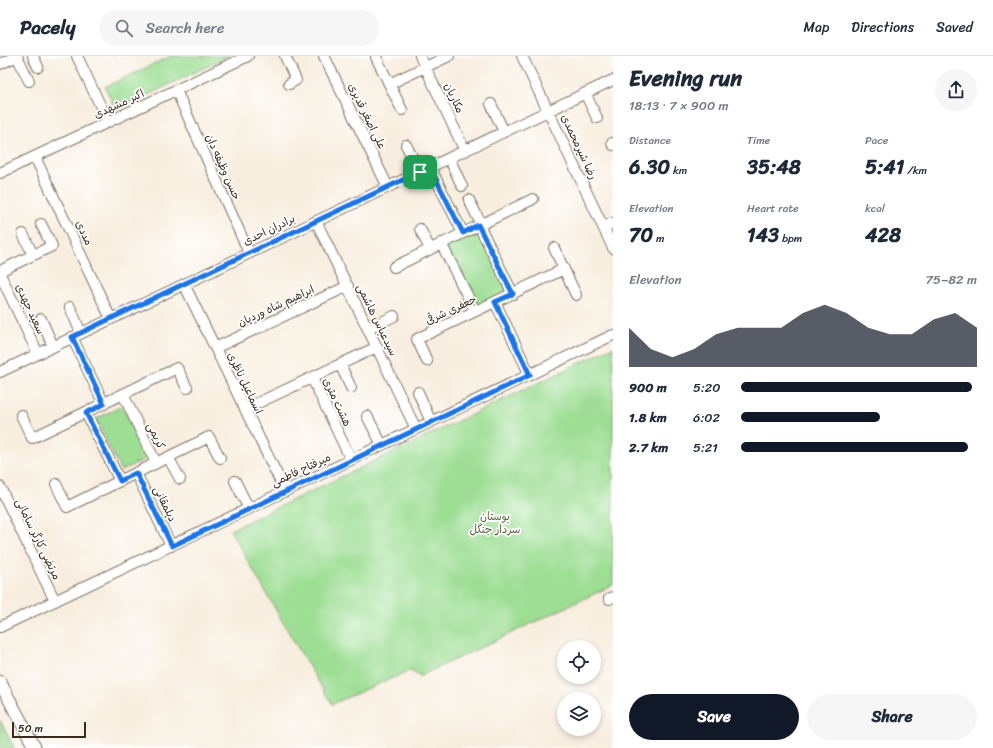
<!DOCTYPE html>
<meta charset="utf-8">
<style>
body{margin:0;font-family:Sriracha,"Playpen Sans Arabic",sans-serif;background:#f6f6f7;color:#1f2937;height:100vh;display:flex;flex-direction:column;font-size:15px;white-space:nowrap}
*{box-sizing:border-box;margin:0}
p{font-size:13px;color:#747a83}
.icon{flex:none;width:22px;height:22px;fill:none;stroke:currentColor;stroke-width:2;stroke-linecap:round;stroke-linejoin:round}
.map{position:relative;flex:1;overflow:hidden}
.drawer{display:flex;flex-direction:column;background:#fff;width:380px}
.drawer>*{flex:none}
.tools{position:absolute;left:557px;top:584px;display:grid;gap:8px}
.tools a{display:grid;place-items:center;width:44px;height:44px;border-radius:50%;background:#fff;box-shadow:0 2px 6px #0003;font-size:20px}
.scale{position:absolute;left:12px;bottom:10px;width:74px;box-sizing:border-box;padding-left:4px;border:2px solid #3b2a1e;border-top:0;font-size:11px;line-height:14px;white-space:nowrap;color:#3b2a1e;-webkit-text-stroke:3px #fff;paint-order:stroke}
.pin{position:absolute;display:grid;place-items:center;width:34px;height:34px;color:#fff;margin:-17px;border-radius:8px;box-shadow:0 2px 6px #0006}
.round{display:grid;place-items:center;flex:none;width:42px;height:42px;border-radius:21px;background:#f6f6f7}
.headline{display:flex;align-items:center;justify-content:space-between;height:68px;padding:0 16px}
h1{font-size:22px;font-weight:700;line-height:30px}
.metrics{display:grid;grid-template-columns:repeat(3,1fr);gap:6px;height:68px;padding:4px 16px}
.metrics div{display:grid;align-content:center}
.metrics b{font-size:20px;font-weight:700}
.metrics small{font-size:11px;font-weight:400}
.metrics p{font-size:11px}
.chart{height:112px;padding:8px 16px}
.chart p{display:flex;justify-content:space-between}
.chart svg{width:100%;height:72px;margin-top:4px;fill:#111827;opacity:.7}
.action{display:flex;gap:8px;margin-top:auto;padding:8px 16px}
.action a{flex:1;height:46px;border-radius:24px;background:#111827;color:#fff;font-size:16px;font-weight:700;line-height:46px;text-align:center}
.action a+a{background:#f6f6f7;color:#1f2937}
ul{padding:0 16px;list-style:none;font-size:13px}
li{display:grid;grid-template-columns:64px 48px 1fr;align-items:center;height:30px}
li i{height:10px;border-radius:5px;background:#111827}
header{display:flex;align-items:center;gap:24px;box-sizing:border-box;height:56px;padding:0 20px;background:#fff;border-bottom:1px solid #e0e1e3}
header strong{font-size:19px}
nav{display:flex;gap:22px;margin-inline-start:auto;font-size:14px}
.search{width:280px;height:36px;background:#f6f6f7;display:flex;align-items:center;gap:10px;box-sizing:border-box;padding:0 14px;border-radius:22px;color:#747a83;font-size:15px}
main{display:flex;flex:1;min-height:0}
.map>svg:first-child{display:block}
.green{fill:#9ede94;stroke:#6c8459}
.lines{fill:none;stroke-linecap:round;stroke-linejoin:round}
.minor-casing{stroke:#7d6f62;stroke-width:12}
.major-casing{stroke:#7d6f62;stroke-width:14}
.minor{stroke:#fff;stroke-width:10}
.major{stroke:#fff;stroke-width:12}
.route-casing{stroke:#fff;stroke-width:8}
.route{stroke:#1a73e8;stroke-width:5}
.labels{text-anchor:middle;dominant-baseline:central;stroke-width:3.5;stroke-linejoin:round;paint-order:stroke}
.street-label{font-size:11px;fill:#3b2a1e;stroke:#fff}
.park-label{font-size:11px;fill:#596041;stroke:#fff}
</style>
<header>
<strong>Pacely</strong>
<div class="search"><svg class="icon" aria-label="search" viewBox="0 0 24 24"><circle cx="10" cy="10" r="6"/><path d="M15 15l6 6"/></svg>Search here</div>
<nav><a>Map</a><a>Directions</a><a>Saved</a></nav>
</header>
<main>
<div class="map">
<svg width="613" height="692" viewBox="0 0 613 692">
<rect width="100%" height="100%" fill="#fff"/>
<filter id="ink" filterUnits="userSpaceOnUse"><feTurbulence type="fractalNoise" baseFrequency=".025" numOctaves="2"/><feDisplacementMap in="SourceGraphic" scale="8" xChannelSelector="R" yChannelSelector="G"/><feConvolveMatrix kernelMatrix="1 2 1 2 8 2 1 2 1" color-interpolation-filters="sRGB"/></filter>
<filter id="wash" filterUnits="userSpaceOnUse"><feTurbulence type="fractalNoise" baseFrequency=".012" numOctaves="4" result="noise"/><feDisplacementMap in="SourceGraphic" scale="16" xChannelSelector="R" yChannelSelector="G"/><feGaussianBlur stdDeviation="0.9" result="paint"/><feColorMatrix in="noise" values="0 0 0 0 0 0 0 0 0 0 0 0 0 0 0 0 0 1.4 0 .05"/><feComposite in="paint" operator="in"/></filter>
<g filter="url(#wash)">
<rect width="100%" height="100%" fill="#f8eedf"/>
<!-- green -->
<path class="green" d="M171 0H229L116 54 105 31Z
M477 170 508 235 473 252 442 186Z
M613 291V529L420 620 411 614 332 648 296 589 230 474Z
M122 350 147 402 121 415 96 363Z
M0 664 14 692H0Z"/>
</g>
<g filter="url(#ink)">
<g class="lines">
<!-- minor casing -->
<g class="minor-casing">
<path id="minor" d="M17 0 29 25
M33 0 38 11
M77 0 108 66
M285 0 296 24 289 28
M324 0 388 131
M420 0 465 95
M522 0 613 192
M376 1 402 54
M0 8 17 0
M389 28 449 0
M176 34 249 197
M585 37 597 62
M491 48 504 76
M612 87 613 89
M406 89 420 116
M35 101 111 263
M449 102 462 130
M430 111 463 177
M0 117 248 0
M469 144 481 168
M316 165 416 373
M479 169 513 238
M603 171 613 167
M420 173 430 193
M23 178 33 199
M441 187 475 255
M554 192 576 239
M394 211 533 143
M0 215 52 190 41 168
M0 218 38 298
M184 228 285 435
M495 246 530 319
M70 251 81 277
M41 263 53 290
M368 273 394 260
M72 281 104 348
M215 292 348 230
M427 305 417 283 564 213
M340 308 351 332
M0 316 613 24
M312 322 351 404
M418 336 431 366
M123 338 156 407
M245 353 377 291
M86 357 120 425
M21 359 32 382 177 312 187 332
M367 360 382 389
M168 401 180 423
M136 417 171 490
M235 425 249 453
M56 428 67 451 209 381 220 402
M0 431 55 545
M609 543 613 541
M0 571 613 279"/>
</g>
<!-- major casing -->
<g class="major-casing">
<path id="major" d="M0 626 35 692"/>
</g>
<!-- minor -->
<use href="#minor" class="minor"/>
<!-- major -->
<use href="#major" class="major"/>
</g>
</g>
<g class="lines" filter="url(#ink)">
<!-- route casing -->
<g class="route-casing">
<path id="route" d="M430 111 463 177 478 169 513 238 495 246 530 319 172 490 136 417 120 425 86 357 104 348 72 281Z"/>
</g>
<!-- route -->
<use href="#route" class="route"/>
</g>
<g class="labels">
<!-- street labels -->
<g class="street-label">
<text transform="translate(454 42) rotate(65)">مکاریان</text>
<text transform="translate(119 48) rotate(-25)">اکبر مشهدی</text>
<text transform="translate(367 60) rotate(64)">علی اصغر قدیری</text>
<text transform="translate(579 91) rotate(65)">رضا شیرمحمدی</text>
<text transform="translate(223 111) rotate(66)">حسن وظیفه دان</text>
<text transform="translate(269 174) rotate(-26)">برادران احدی</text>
<text transform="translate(84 177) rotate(65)">مددی</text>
<text transform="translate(276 250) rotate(-25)">ابراهیم شاه وردیان</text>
<text transform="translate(30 253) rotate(65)">سعید جهدی</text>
<text transform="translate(451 254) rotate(-25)">جعفری شرقی</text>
<text transform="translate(377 264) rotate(64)">سیدعباس هاشمی</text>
<text transform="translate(245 327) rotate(64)">اسماعیل ناظری</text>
<text transform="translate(337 346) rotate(65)">هشت متری</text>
<text transform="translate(156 380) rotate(64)">کریمی</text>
<text transform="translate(301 414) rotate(-25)">میرفتاح فاطمی</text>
<text transform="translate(165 448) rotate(64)">دیلمقانی</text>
<text transform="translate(38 483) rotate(64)">مرتضی کارگر سامانی</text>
</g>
<!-- park labels -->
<g class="park-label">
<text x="495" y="460">بوستان<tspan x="495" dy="13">سردار جنگل</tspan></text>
</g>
</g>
</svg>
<div class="tools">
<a><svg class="icon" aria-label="locate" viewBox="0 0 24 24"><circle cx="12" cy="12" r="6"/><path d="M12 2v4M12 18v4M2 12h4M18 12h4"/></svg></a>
<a><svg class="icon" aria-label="layers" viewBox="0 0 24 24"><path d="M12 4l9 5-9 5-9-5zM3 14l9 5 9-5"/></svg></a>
</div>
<div class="scale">50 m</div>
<div class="pin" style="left:420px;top:116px;background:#1e9e55"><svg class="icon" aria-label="arrive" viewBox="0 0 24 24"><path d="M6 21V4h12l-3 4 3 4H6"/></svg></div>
</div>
<section class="drawer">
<div class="headline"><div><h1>Evening run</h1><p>18:13 · 7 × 900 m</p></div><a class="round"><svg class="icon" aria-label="share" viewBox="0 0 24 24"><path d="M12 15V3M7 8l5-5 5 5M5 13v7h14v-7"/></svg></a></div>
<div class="metrics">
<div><p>Distance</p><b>6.30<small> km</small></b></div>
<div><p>Time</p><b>35:48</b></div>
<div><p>Pace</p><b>5:41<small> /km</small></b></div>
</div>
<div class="metrics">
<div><p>Elevation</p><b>70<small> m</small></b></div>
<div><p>Heart rate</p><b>143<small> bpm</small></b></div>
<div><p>kcal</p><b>428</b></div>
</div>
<div class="chart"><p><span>Elevation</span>75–82 m</p>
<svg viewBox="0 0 160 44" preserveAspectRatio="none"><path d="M0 44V20L10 33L20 38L30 33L40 24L50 20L60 20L70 20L80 11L90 6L100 11L110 20L120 24L130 24L140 15L150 11L160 20V44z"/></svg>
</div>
<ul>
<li><b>900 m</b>5:20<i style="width:98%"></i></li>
<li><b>1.8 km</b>6:02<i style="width:59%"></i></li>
<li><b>2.7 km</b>5:21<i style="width:96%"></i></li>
</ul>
<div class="action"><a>Save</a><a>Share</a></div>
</section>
</main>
